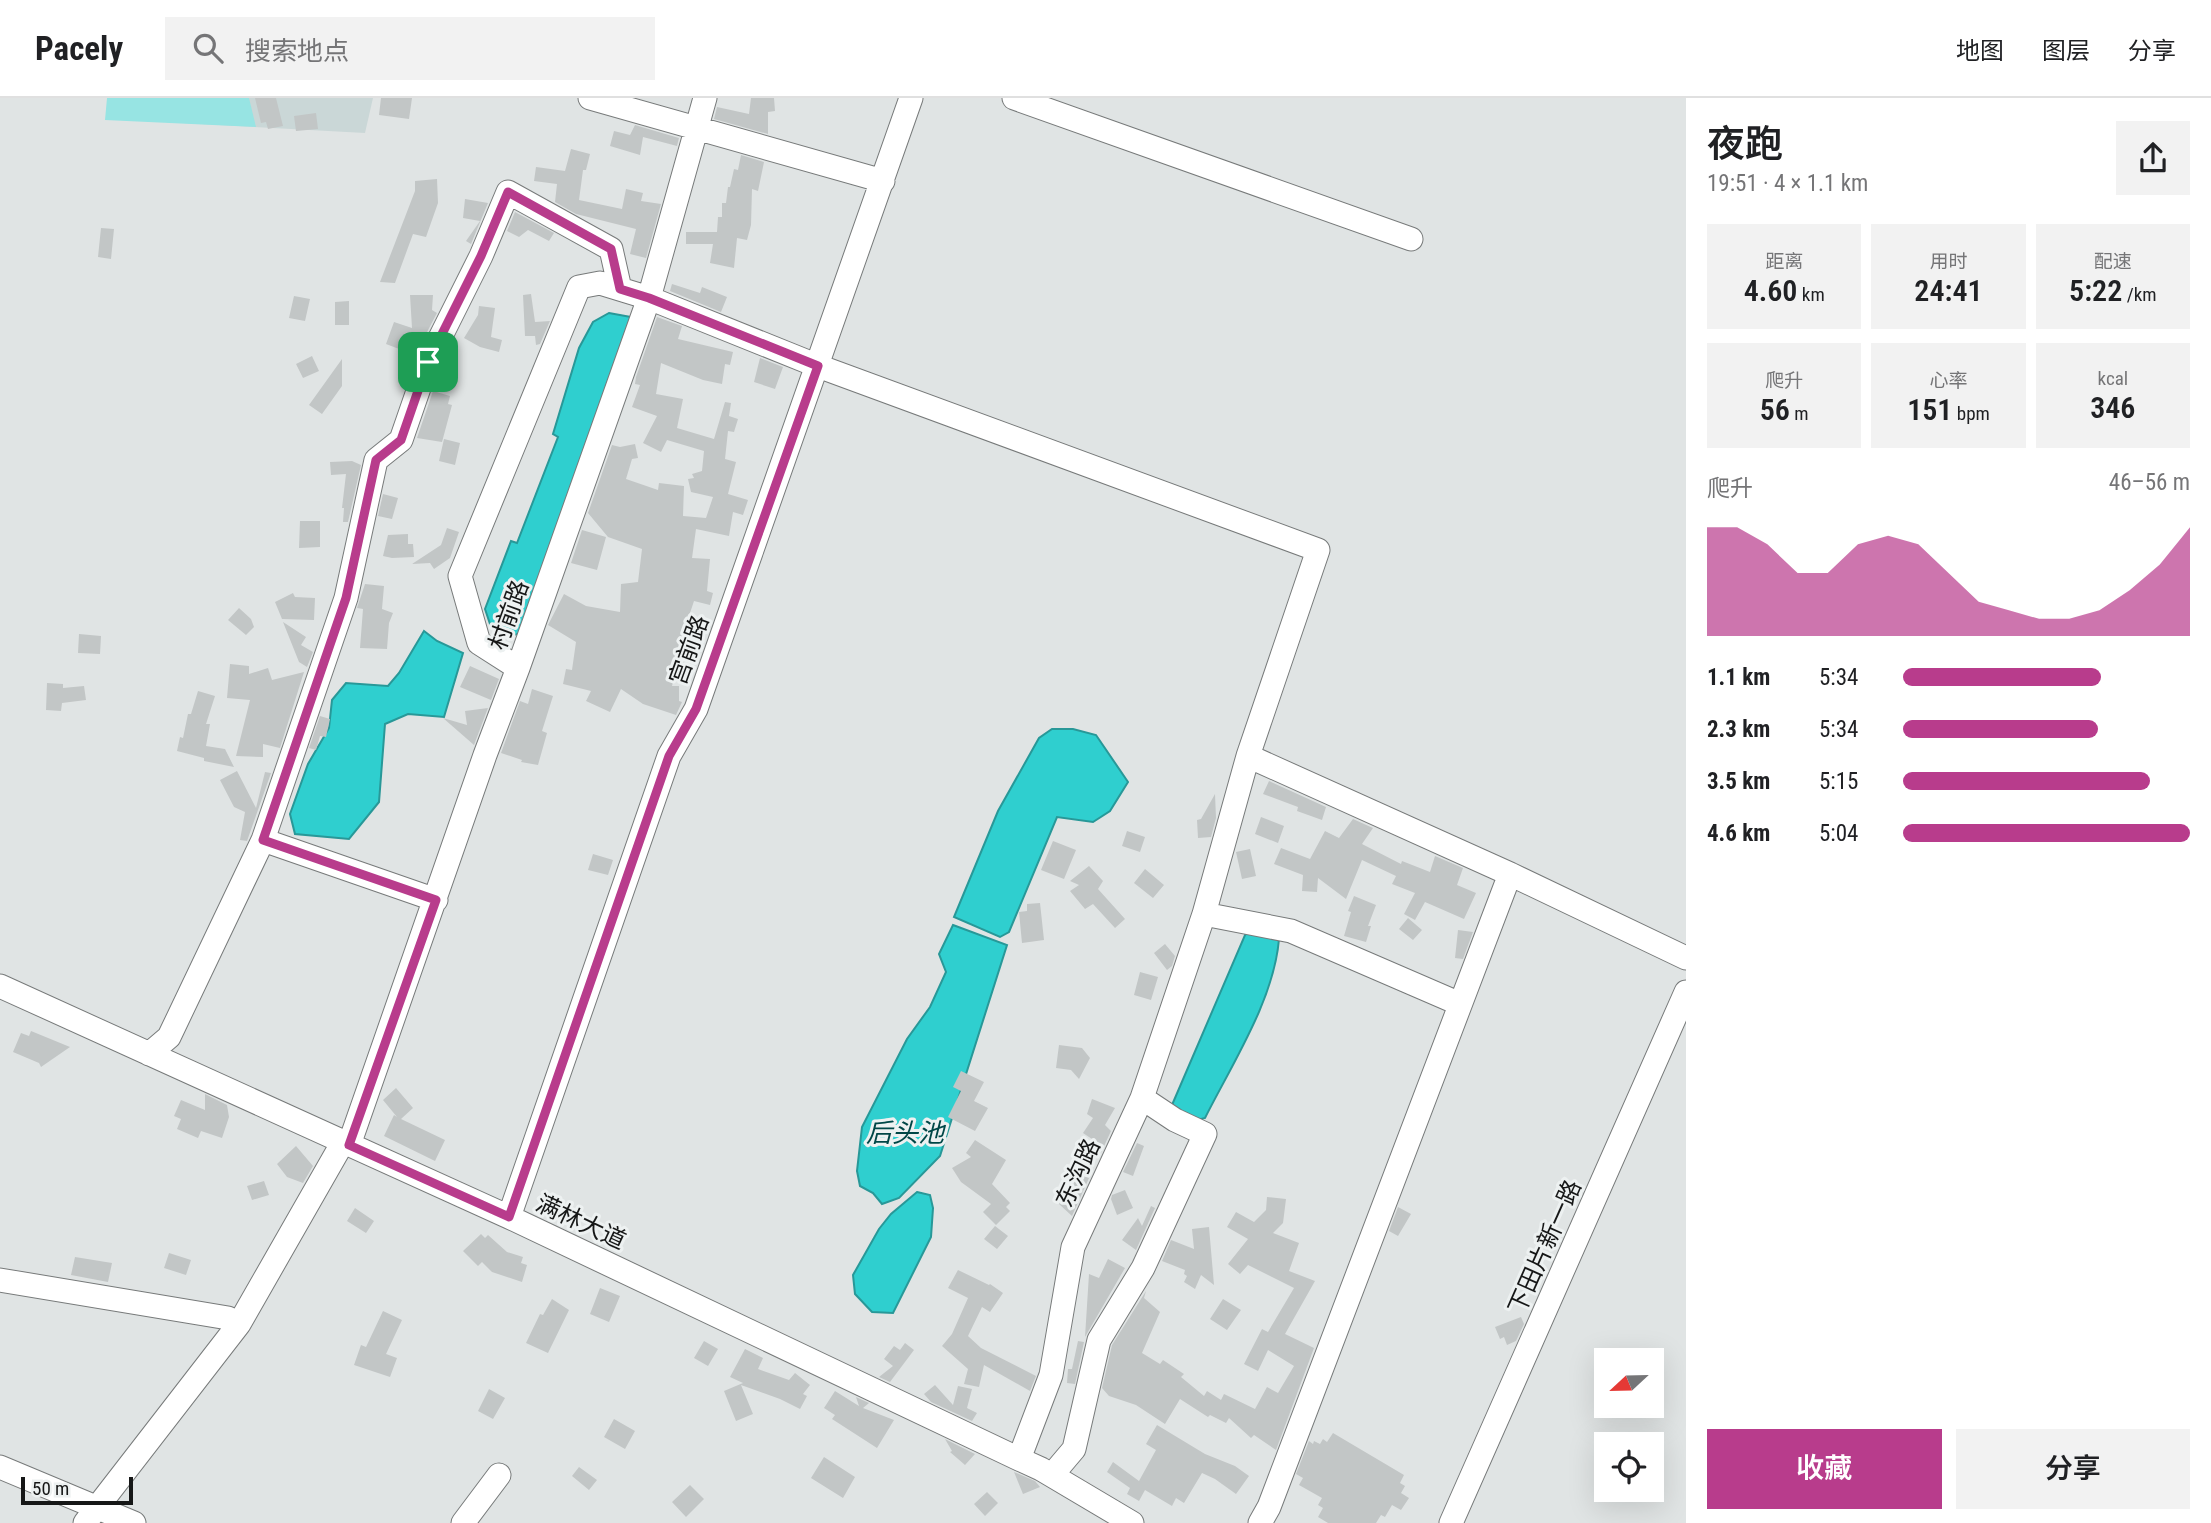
<!DOCTYPE html>
<html lang="zh">
<meta charset="utf-8">
<style>
body{margin:0;font-family:"Roboto Condensed","Noto Sans SC",sans-serif;background:#f2f2f2;color:#202124;height:100vh;display:flex;flex-direction:column;font-size:26px;white-space:nowrap}
*{box-sizing:border-box;margin:0}
p{font-size:23px;color:#757577}
.icon{flex:none;width:38px;height:38px;fill:none;stroke:currentColor;stroke-width:2;stroke-linecap:round;stroke-linejoin:round}
.map{position:relative;flex:1;overflow:hidden}
.drawer{display:flex;flex-direction:column;background:#fff;width:525px}
.drawer>*{flex:none}
.needle{width:46px;rotate:248deg}
.fabs{position:absolute;left:1594px;top:1250px;display:grid;gap:14px}
.fabs a{display:grid;place-items:center;width:70px;height:70px;border-radius:0px;background:#fff;box-shadow:0 7px 28px #0002;font-size:35px}
.scale{position:absolute;left:21px;bottom:18px;width:112px;box-sizing:border-box;padding-left:7px;border:4px solid #161717;border-top:0;font-size:19px;line-height:24px;white-space:nowrap;color:#161717;-webkit-text-stroke:5px #edf1f1;paint-order:stroke}
.pin{position:absolute;display:grid;place-items:center;width:60px;height:60px;color:#fff;margin:-30px;border-radius:14px;box-shadow:0 4px 10px #0006}
.round{display:grid;place-items:center;flex:none;width:74px;height:74px;border-radius:0px;background:#f2f2f2}
.summary{display:flex;align-items:center;justify-content:space-between;height:119px;padding:0 21px}
h1{font-size:38px;font-weight:600;line-height:52px}
.stats{display:grid;grid-template-columns:repeat(3,1fr);gap:10px;height:119px;padding:7px 21px}
.stats div{display:grid;align-content:center;border-radius:0px;background:#f2f2f2;text-align:center}
.stats b{font-size:30px;font-weight:600}
.stats small{font-size:19px;font-weight:400}
.stats p{font-size:19px}
.chart{height:196px;padding:14px 21px}
.chart p{display:flex;justify-content:space-between}
.chart svg{width:100%;height:126px;margin-top:7px;fill:#b83c8c;opacity:.7}
.button{display:flex;gap:14px;margin-top:auto;padding:14px 21px}
.button a{flex:1;height:80px;border-radius:0px;background:#b83c8c;color:#fff;font-size:28px;font-weight:600;line-height:80px;text-align:center}
.button a+a{background:#f2f2f2;color:#202124}
ul{padding:0 21px;list-style:none;font-size:23px}
li{display:grid;grid-template-columns:112px 84px 1fr;align-items:center;height:52px}
li i{height:18px;border-radius:9px;background:#b83c8c}
header{display:flex;align-items:center;gap:42px;box-sizing:border-box;height:98px;padding:0 35px;background:#fff;border-bottom:2px solid #e0e0e0}
header strong{font-size:33px}
nav{display:flex;gap:38px;margin-inline-start:auto;font-size:24px}
.search{width:490px;height:63px;background:#f2f2f2;display:flex;align-items:center;gap:18px;box-sizing:border-box;padding:0 24px;border-radius:0px;color:#757577;font-size:26px}
main{display:flex;flex:1;min-height:0}
.map>svg:first-child{display:block}
.built{fill:#cad7d7}
.green{fill:#97e4e3}
.water{fill:#2fcfcf;stroke:#289898;stroke-width:2}
.building{fill:#c2c6c6}
.lines{fill:none;stroke-linecap:round;stroke-linejoin:round}
.minor-casing{stroke:#777a7a;stroke-width:25}
.minor{stroke:#fff;stroke-width:23}
.route-casing{stroke:#fff;stroke-width:14}
.route{stroke:#b83c8c;stroke-width:9}
.labels{text-anchor:middle;dominant-baseline:central;stroke-width:6;stroke-linejoin:round;paint-order:stroke}
.street-label{font-size:24px;fill:#161717;stroke:#edf1f1}
.water-label{font-size:26px;font-style:italic;fill:#004747;stroke:#edf1f1}
</style>
<header>
<strong>Pacely</strong>
<div class="search"><svg class="icon" aria-label="search" viewBox="0 0 24 24"><circle cx="10" cy="10" r="6"/><path d="M15 15l6 6"/></svg>搜索地点</div>
<nav><a>地图</a><a>图层</a><a>分享</a></nav>
</header>
<main>
<div class="map">
<svg width="1686" height="1425" viewBox="0 0 1686 1425">
<rect width="100%" height="100%" fill="#e0e4e4"/>
<!-- built -->
<path class="built" d="M113 0H373L365 35 110 21Z"/>
<!-- green -->
<path class="green" d="M107 0H249L256 29 105 22Z"/>
<!-- water -->
<path class="water" d="M609 215 631 219 524 536 503 537 490 526 485 511 511 443 517 445 558 339 553 336 579 250 593 224Z
M424 533 437 543 463 555 444 619 408 616 385 626 379 704 349 741 295 736 290 716 308 666 329 630 332 602 346 585 388 588 399 575Z
M1052 631H1073L1096 637 1128 684 1110 713 1093 724 1057 719 1009 834 1000 839 954 819 998 713 1039 640Z
M953 827 1007 847 940 1058 899 1100 882 1106 873 1095 860 1088 857 1073 862 1029 907 941 930 909 946 874 939 856Z
M1249 833 1279 841C1274 902 1232 966 1205 1020L1194 1023 1172 1007 1245 837Z
M917 1094 930 1097 933 1110 931 1139 893 1215 872 1214 855 1196 853 1177 879 1131 891 1116Z"/>
<!-- building -->
<path class="building" d="M255 0H276L283 28 268 31 266 24 261 25Z
M381 0H412L409 21 379 17Z
M751 0H774L775 13 768 14V36L714 21 717 9 749 16Z
M316 15 318 31 296 33 294 18Z
M635 27 679 40 677 48 643 39 640 57 610 48 614 33 630 37Z
M571 51 590 56 586 72H583L579 102 622 111 626 91 643 95 641 103 661 106 646 160 630 156 636 131 576 116 555 104 557 86 534 83 536 69 565 73Z
M741 57 764 64 758 93 752 91 751 127 747 142 737 140 734 170 710 165 713 146H686V134H717L718 119H722V105H726L728 89H730L734 71 738 72Z
M437 81 438 105 426 139 413 136 395 185 380 184 415 93V83Z
M465 101 488 105 471 146 466 143 480 123 463 120Z
M515 114 554 135 549 143 528 132 519 139 507 133Z
M101 130 114 131 111 161 98 159Z
M672 186 700 195 702 189 727 199 721 214 670 193Z
M531 196 535 224 550 223 540 246 536 247 535 238H525L523 197Z
M410 197H433L432 212 437 215 415 257 386 246 394 224 412 230Z
M294 198 310 201 305 223 289 220Z
M349 203V227H335V204Z
M479 208 495 210 491 239 502 242 499 254 480 249 464 240 478 217Z
M657 219 682 228 678 241 733 254 730 267 725 266 722 286 703 282 661 265 656 296 683 301 677 330 714 341 725 304 731 305 729 318 738 321 734 334 728 333 725 361 736 364 728 396 748 402 743 417 733 414 729 438 696 431 692 460 710 461 707 493 713 495 710 507 694 503 683 536 689 538 685 554 681 553 672 588H679V603L682 604 676 617 643 606 621 591 610 614 586 603 591 593 563 586 566 571 572 572 576 544 548 527 564 496 586 508 620 514 621 486 638 484 642 451 608 439 588 415 612 347 620 349 635 346 638 360 632 361 626 381 658 392 659 385 684 388 683 418 706 420 713 399 691 394 688 381 694 380 692 376 702 373 704 353 667 342 661 354 643 345 657 318 632 309 640 287 635 286 636 279Z
M312 258 319 273 303 280 296 266Z
M760 260 783 269 775 291 754 284Z
M342 261V288L322 316 309 307Z
M433 293 450 298 448 306 452 307 442 344 417 340Z
M444 341 460 345 455 367 439 363Z
M352 363 361 367 348 424H343L344 410H342L346 376 331 377 330 364Z
M383 396 398 400 392 421 378 418Z
M300 423H320V449L299 450Z
M447 430 459 434 450 460 434 471 430 465 412 466 441 447Z
M582 432 606 439 597 472 571 465Z
M408 436V446H413L414 459 392 460 383 458 388 437Z
M365 486 384 488 382 511 393 515 389 525 387 551 360 550 363 511 357 510Z
M293 495 295 499 315 500 314 522 282 521 275 504Z
M239 510 251 521 254 529 246 537 228 522Z
M283 524 306 539 301 547 313 554 307 569 299 564Z
M79 536 101 538 100 556 78 555Z
M230 566 249 568V576L268 570 272 582 304 574 280 650 263 646V659L236 658 250 602 227 600Z
M470 568 499 581 491 602 460 589Z
M47 585 63 586V590L84 588 86 602 62 605 61 613 46 612Z
M532 591 553 598 542 633 547 635 538 667 521 664 522 662 501 655 520 603 528 606Z
M198 593 215 598 206 626H210L206 648 225 651 234 669 204 663V660L177 653 180 639 183 640 188 616H191Z
M488 610 474 647 443 620 467 627 465 613Z
M320 618 330 621 326 639 320 638 316 652 309 650Z
M237 673 256 710 265 674 271 675 247 743 240 742 245 714 234 709 220 682Z
M1269 683 1326 709 1322 722 1297 713 1298 709 1263 696Z
M1215 696 1216 720 1211 739 1198 740 1197 722 1201 721Z
M1261 719 1284 728 1278 745 1255 736Z
M1353 721 1373 730 1362 746 1401 766 1402 763 1430 774 1435 758 1463 770 1457 787 1476 795 1464 821 1425 804 1415 822 1404 816 1415 795 1392 786 1396 778 1362 762 1346 801 1318 780 1317 794 1302 793 1303 777 1274 766 1281 750 1310 761 1325 733 1339 740Z
M1127 733 1145 739 1140 754 1122 748Z
M1053 743 1076 752 1064 781 1041 772Z
M1250 751 1256 778 1242 781 1236 754Z
M593 756 613 762 608 777 588 772Z
M1089 768 1103 783 1098 791 1125 821 1115 830 1093 806 1085 811 1070 793 1079 787 1070 783Z
M1145 771 1164 787 1153 800 1134 785Z
M1354 798 1376 807 1368 828H1371L1366 844 1344 838 1351 814 1348 813Z
M1040 805 1044 842 1022 845 1019 814 1027 813V806Z
M1408 820 1422 832 1413 842 1399 831Z
M1458 832 1473 834 1463 861 1455 860Z
M1165 846 1175 858 1172 868 1167 872 1154 855Z
M1140 874 1158 879 1151 902 1134 897Z
M31 933 70 949 41 969 39 965 13 954 21 935 29 938Z
M1059 947 1082 950 1090 960 1079 981 1071 972 1056 970Z
M961 973 984 984 974 1003 988 1010 975 1033 948 1019 961 993 953 989Z
M396 990 413 1010 401 1021 445 1042 435 1063 384 1038 394 1017 397 1019 383 1002Z
M205 996 227 1007 229 1019 222 1040 201 1033 198 1040 177 1031 181 1021 174 1018 181 1002 205 1012Z
M1092 1001 1115 1010 1105 1027 1111 1033 1099 1059 1088 1046 1092 1041 1083 1035 1093 1020 1087 1016Z
M975 1042 1006 1062 992 1086 1010 1105 1006 1109 1010 1113 996 1127 983 1114 991 1106 961 1084 952 1070 971 1059 966 1055Z
M1137 1045 1144 1048 1133 1078 1123 1074Z
M296 1048 313 1068 303 1085 287 1079 277 1066Z
M1077 1076 1089 1080 1072 1118 1059 1106 1072 1091Z
M264 1083 269 1097 252 1102 247 1088Z
M1125 1092 1133 1110 1117 1117 1111 1101 1112 1097Z
M1267 1099 1286 1101 1283 1125 1273 1135 1299 1145 1289 1173 1315 1183 1285 1236 1314 1250 1276 1352 1254 1337 1251 1340 1229 1320 1226 1325 1210 1317 1208 1319 1180 1301 1165 1326 1136 1307 1109 1298 1102 1290 1112 1247 1146 1193 1144 1200 1160 1214 1142 1255 1160 1266 1163 1262 1184 1276 1181 1279 1204 1298 1207 1293 1221 1302 1224 1296 1255 1311 1267 1289 1278 1295 1294 1268 1268 1252 1258 1273 1244 1266 1262 1231 1268 1234 1294 1190 1248 1167 1240 1176 1228 1166 1248 1141 1227 1129 1236 1114 1254 1124 1266 1112Z
M1151 1108 1155 1110 1136 1152 1122 1142 1138 1120 1142 1128Z
M1398 1109 1411 1116 1398 1138 1389 1133Z
M355 1110 374 1123 366 1135 347 1123Z
M995 1128 1008 1138 997 1151 984 1141Z
M1209 1129 1214 1187 1201 1177 1195 1191 1184 1184 1187 1178 1184 1176 1185 1172 1162 1163 1171 1142 1194 1151 1192 1131Z
M481 1136 485 1140 488 1137 507 1154 523 1159 521 1165 527 1167 522 1184 492 1174 482 1164 478 1168 463 1153Z
M169 1155 191 1162 186 1177 164 1170Z
M75 1159 112 1165 108 1184 71 1177Z
M1108 1161 1125 1170 1085 1239 1089 1176 1099 1180Z
M958 1172 989 1187 990 1186 1003 1195 990 1214 982 1209 968 1238 981 1250 1036 1278 1030 1293 984 1267 979 1289 964 1286 968 1271 942 1248 952 1236 968 1200 948 1190Z
M600 1190 620 1198 609 1224 590 1216Z
M552 1201 569 1212 548 1255 526 1245 540 1216 543 1217Z
M1223 1201 1241 1212 1227 1232 1210 1221Z
M383 1213 402 1222 386 1256 397 1260 390 1279 354 1267 361 1247 366 1249Z
M1521 1219 1524 1226 1516 1243 1507 1247 1504 1239 1500 1241 1495 1229Z
M704 1243 718 1251 708 1268 694 1260Z
M1078 1243 1084 1244 1075 1286 1067 1285 1068 1271H1072Z
M905 1245 914 1252 890 1284 879 1279 893 1268 884 1261 894 1248 900 1252Z
M745 1251 763 1260 758 1271 789 1282 795 1275 810 1287 803 1296 807 1298 800 1311 780 1301 741 1287 753 1316 736 1323 724 1293 743 1285 730 1279Z
M935 1287 953 1307 958 1288 972 1291 967 1310 977 1315 972 1323 931 1304 924 1296Z
M489 1291 505 1300 493 1321 478 1313Z
M835 1293 859 1308 856 1299 869 1305 863 1310 894 1322 877 1350 832 1321 835 1317 824 1310Z
M614 1321 635 1333 625 1351 604 1339Z
M1157 1327 1205 1356 1235 1368 1249 1378 1236 1396 1215 1381 1202 1375 1184 1405 1176 1400 1172 1408 1145 1392 1139 1403 1127 1396 1130 1390 1107 1374 1113 1364 1139 1383 1156 1352 1146 1346Z
M1333 1335 1404 1377 1400 1385 1405 1388 1401 1395 1409 1400 1401 1412 1392 1407 1385 1419 1381 1417 1376 1425H1328L1318 1419 1323 1410 1318 1407 1322 1400 1299 1387 1303 1380 1296 1376 1309 1343 1313 1346 1314 1343 1320 1346 1323 1341 1327 1344Z
M945 1341 975 1356 965 1367 950 1354 952 1353Z
M824 1359 855 1379 843 1400 811 1380Z
M579 1369 597 1382 589 1392 572 1378Z
M1014 1374 1035 1383 1040 1389 1023 1396Z
M690 1387 704 1401 686 1419 672 1404Z
M987 1394 998 1405 985 1418 974 1406Z"/>
<g class="lines">
<!-- minor casing -->
<g class="minor-casing">
<path id="minor" d="M590 0 883 83
M1014 0 1411 141
M518 570 479 545 460 478 579 189 600 185 649 200 818 268 1318 452 1248 658
M263 742 346 500 376 362 401 342 428 264 481 158 508 94 611 151 620 191
M1510 776 1686 860
M1204 816 1291 833 1460 906
M0 888 509 1119 1019 1361 1041 1371 1132 1425
M149 956 169 939 263 742 436 802
M349 1047 485 657 518 570 649 200 705 0
M509 1119 669 658 696 611 911 0
M0 1182 228 1220 239 1226 343 1044
M1019 1361 1051 1277 1073 1149 1142 1000 1204 816 1248 658 1510 776 1269 1409 1260 1425
M0 1369 134 1425
M1052 1377 1074 1351 1099 1242 1143 1170 1205 1036 1175 1022 1142 1000
M85 1425 239 1226
M463 1425 499 1377
M1451 1425 1686 894"/>
</g>
<!-- minor -->
<use href="#minor" class="minor"/>
</g>
<g class="lines">
<!-- route casing -->
<g class="route-casing">
<path id="route" d="M508 94 611 151 620 191 649 200 818 268 696 611 669 658 509 1119 349 1047 436 802 263 742 346 500 376 362 401 342 428 264 481 158Z"/>
</g>
<!-- route -->
<use href="#route" class="route"/>
</g>
<g class="labels">
<!-- street labels -->
<g class="street-label">
<text transform="translate(509 517) rotate(-70)">村前路</text>
<text transform="translate(689 552) rotate(-70)">宫前路</text>
<text transform="translate(1078 1075) rotate(-65)">东沟路</text>
<text transform="translate(581 1124) rotate(25)">满林大道</text>
<text transform="translate(1545 1149) rotate(-66)">下田片新一路</text>
</g>
<!-- water labels -->
<g class="water-label">
<text x="905" y="1035">后头池</text>
</g>
</g>
</svg>
<div class="fabs">
<a><svg class="needle" viewBox="-14 -14 28 28"><path d="M0-13l5 13h-10z" fill="#e53935"/><path d="M0 13l5-13h-10z" fill="#757577"/></svg></a>
<a><svg class="icon" aria-label="locate" viewBox="0 0 24 24"><circle cx="12" cy="12" r="6"/><path d="M12 2v4M12 18v4M2 12h4M18 12h4"/></svg></a>
</div>
<div class="scale">50 m</div>
<div class="pin" style="left:428px;top:264px;background:#1e9e55"><svg class="icon" aria-label="arrive" viewBox="0 0 24 24"><path d="M6 21V4h12l-3 4 3 4H6"/></svg></div>
</div>
<section class="drawer">
<div class="summary"><div><h1>夜跑</h1><p>19:51 · 4 × 1.1 km</p></div><a class="round"><svg class="icon" aria-label="share" viewBox="0 0 24 24"><path d="M12 15V3M7 8l5-5 5 5M5 13v7h14v-7"/></svg></a></div>
<div class="stats">
<div><p>距离</p><b>4.60<small> km</small></b></div>
<div><p>用时</p><b>24:41</b></div>
<div><p>配速</p><b>5:22<small> /km</small></b></div>
</div>
<div class="stats">
<div><p>爬升</p><b>56<small> m</small></b></div>
<div><p>心率</p><b>151<small> bpm</small></b></div>
<div><p>kcal</p><b>346</b></div>
</div>
<div class="chart"><p><span>爬升</span>46–56 m</p>
<svg viewBox="0 0 160 44" preserveAspectRatio="none"><path d="M0 44V6L10 6L20 12L30 22L40 22L50 12L60 9L70 12L80 22L90 32L100 35L110 38L120 38L130 35L140 28L150 19L160 6V44z"/></svg>
</div>
<ul>
<li><b>1.1 km</b>5:34<i style="width:69%"></i></li>
<li><b>2.3 km</b>5:34<i style="width:68%"></i></li>
<li><b>3.5 km</b>5:15<i style="width:86%"></i></li>
<li><b>4.6 km</b>5:04<i style="width:100%"></i></li>
</ul>
<div class="button"><a>收藏</a><a>分享</a></div>
</section>
</main>
